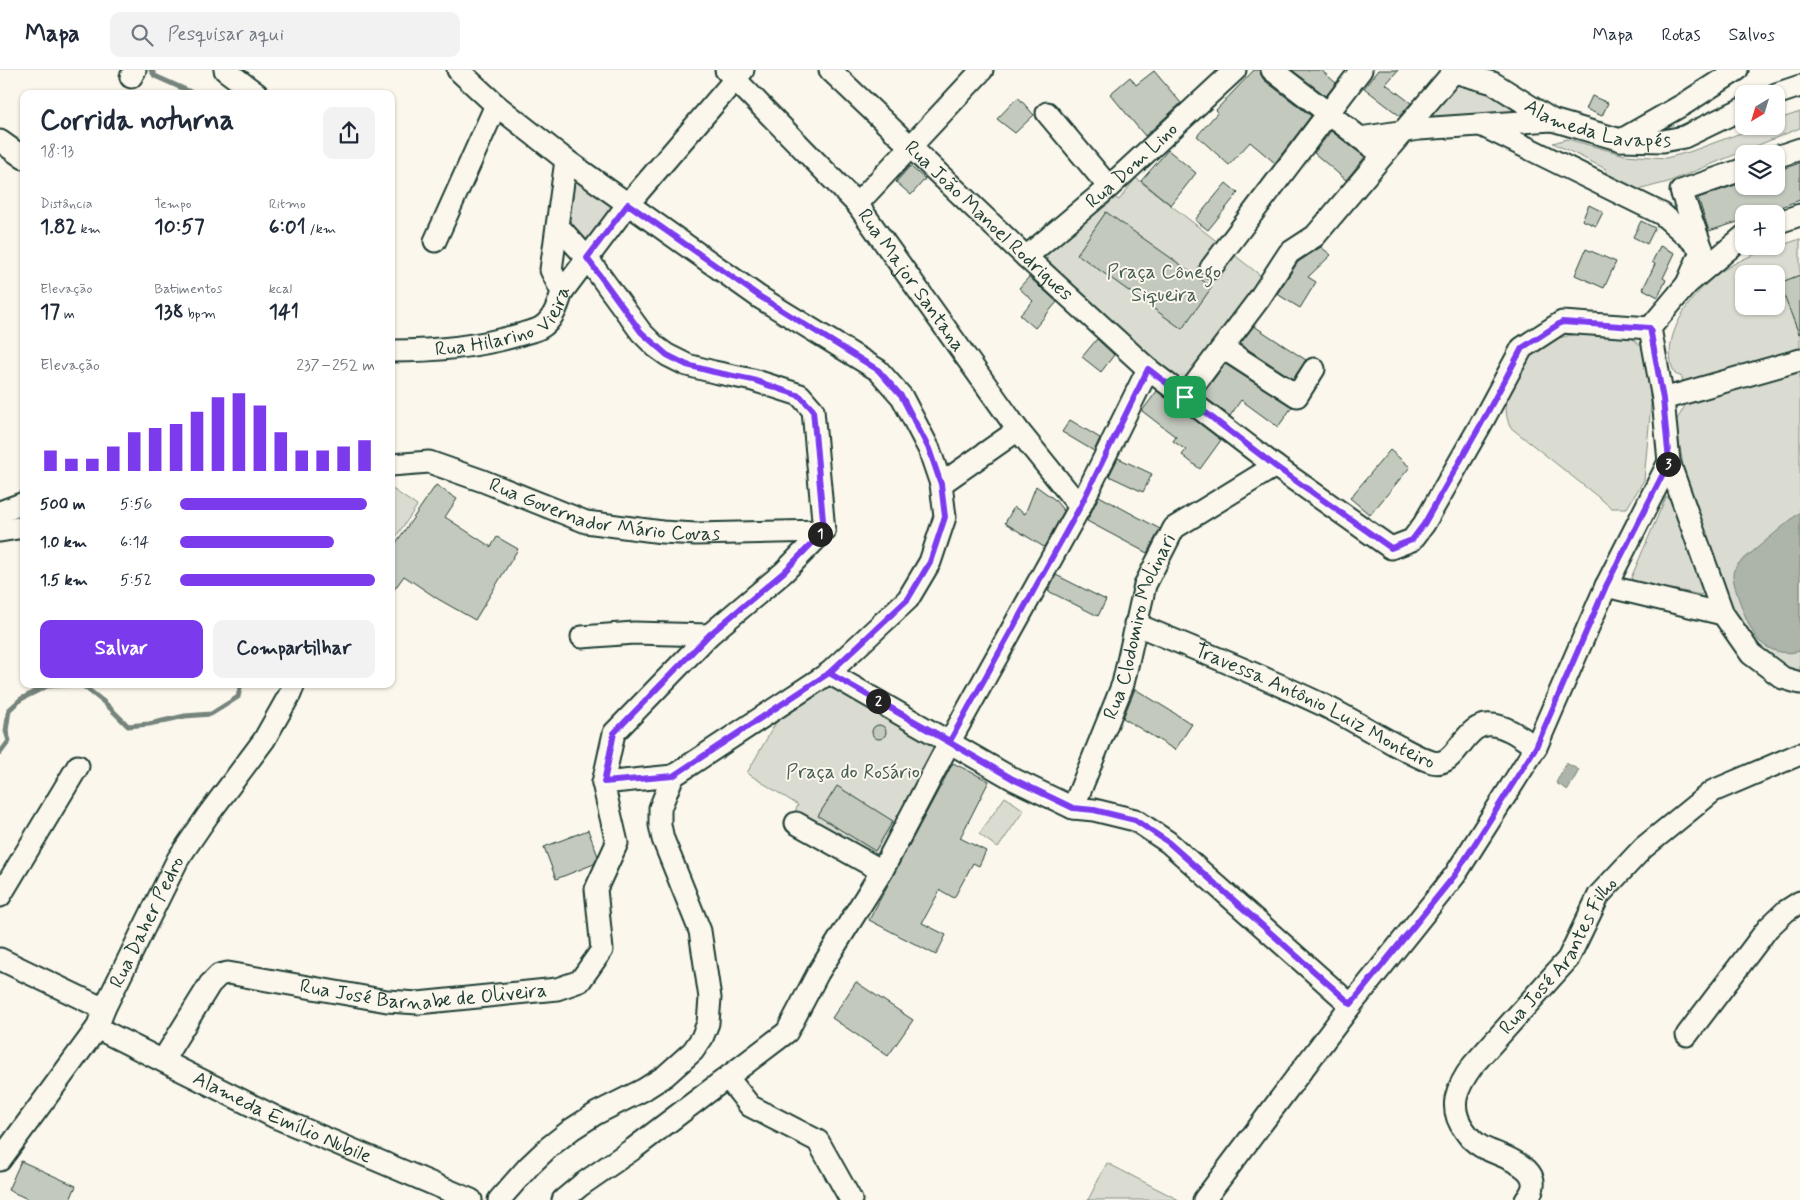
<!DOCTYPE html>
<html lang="pt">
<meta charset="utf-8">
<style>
body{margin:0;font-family:Mynerve,sans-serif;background:#f2f2f3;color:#1f2937;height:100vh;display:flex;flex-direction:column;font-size:19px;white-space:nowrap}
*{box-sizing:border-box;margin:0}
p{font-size:16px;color:#747a83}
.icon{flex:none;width:28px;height:28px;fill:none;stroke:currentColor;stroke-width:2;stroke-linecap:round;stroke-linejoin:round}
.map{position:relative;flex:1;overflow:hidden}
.sheet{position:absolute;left:20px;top:20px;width:375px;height:598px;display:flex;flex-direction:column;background:#fff;border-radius:10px;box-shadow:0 1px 4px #0004}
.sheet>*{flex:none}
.needle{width:32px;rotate:218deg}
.buttons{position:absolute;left:1735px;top:15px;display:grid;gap:10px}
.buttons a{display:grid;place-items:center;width:50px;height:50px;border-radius:10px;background:#fff;box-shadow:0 1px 4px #0004;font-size:25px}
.pin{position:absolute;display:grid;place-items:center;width:42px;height:42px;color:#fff;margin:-21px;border-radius:10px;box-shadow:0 2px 8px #0006}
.km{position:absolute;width:25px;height:25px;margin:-12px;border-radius:50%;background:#222;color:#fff;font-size:14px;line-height:25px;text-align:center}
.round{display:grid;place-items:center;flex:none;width:52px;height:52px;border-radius:10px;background:#f2f2f3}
.head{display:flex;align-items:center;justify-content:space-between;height:85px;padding:0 20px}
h1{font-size:28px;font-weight:800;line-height:38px}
.figures{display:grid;grid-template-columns:repeat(3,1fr);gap:8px;height:85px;padding:5px 20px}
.figures div{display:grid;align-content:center}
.figures b{font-size:21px;font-weight:800}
.figures small{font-size:14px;font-weight:400}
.figures p{font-size:14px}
.chart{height:140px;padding:10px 20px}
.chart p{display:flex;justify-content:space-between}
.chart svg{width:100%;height:90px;margin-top:5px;stroke:#7c3aed;stroke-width:6}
.button{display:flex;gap:10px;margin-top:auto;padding:10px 20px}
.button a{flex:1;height:58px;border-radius:10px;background:#7c3aed;color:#fff;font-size:20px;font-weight:800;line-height:58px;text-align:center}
.button a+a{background:#f2f2f3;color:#1f2937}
ul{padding:0 20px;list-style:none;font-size:16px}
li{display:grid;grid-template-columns:80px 60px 1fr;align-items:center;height:38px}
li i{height:12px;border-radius:6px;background:#7c3aed}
header{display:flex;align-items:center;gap:30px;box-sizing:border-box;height:70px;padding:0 25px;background:#fff;border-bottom:1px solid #e0e1e3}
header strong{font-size:24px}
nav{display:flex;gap:28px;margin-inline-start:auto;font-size:18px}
.search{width:350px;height:45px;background:#f2f2f3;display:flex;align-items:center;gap:12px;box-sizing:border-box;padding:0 18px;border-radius:10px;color:#747a83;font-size:19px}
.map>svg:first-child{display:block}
.green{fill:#dbdcd1;stroke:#7d8c82;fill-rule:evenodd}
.water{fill:#adb4aa;stroke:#74847b}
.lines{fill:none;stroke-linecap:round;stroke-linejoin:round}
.stream{stroke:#74847b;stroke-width:5}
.building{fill:#c4c9be;stroke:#1f3d34}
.minor-casing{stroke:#1f3d34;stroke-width:25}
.minor{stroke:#fbf7ec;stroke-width:21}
.route-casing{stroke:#fff;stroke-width:10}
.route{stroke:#7c3aed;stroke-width:6}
.labels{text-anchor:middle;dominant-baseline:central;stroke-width:4;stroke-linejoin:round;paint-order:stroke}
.street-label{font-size:20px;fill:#1f3d34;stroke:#fbf7ec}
.park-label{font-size:20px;fill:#455d53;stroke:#fbf7ec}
</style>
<header>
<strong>Mapa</strong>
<div class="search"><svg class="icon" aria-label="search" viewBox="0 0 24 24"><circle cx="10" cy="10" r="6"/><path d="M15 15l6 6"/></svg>Pesquisar aqui</div>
<nav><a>Mapa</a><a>Rotas</a><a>Salvos</a></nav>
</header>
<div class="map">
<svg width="1800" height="1130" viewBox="0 0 1800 1130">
<rect width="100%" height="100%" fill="#fbf7ec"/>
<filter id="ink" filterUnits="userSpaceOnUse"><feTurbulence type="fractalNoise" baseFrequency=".02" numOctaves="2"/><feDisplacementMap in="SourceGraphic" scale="10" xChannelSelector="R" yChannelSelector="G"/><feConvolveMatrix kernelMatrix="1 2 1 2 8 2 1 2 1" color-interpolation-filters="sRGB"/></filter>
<g filter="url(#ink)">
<!-- green -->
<path class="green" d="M1459 12 1512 31 1523 44 1429 50 1426 41Z
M1800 42V58L1668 112 1634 121 1606 111V99L1553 73 1567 69 1625 85 1666 88 1689 82 1760 56H1776V50Z
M579 107 613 132 615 138 588 171 577 167 568 151 573 110Z
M1136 108 1265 209 1190 305C1181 311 1176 310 1166 305L1048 193 1046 184 1104 133 1108 135 1114 127 1119 130Z
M1800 169V606L1766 587 1733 551 1684 402 1676 351 1685 336 1682 307 1675 304C1657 268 1693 221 1722 201 1745 185 1775 178 1800 169ZM1744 204H1776V236H1744Z
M1591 262 1620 265 1632 268 1641 276 1647 293 1651 334 1644 410 1627 438H1612L1510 357C1503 339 1506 330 1514 312 1518 305 1521 294 1526 287 1541 269 1570 265 1591 262Z
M391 418 417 436 391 474Z
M1666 427 1672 428 1705 520 1701 525 1634 511 1631 508Z
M834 616 935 674 938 679 880 788 794 744 798 735 747 703 778 649 816 620Z
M1005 727 1024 740 998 778 979 764Z
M1107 1093 1179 1130H1088Z"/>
<!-- water -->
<path class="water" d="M1800 442V581C1785 585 1772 582 1760 572 1751 565 1732 516 1733 504 1733 500 1736 497 1738 494Z
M1566 693 1579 700 1568 720 1556 713Z"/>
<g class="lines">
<!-- stream -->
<path class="stream" d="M151 0 155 6 195 24
M0 683 9 671 6 661 9 640 21 629 47 616 81 614 105 633 128 656 149 654 185 646 211 644 238 627 241 614"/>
</g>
<!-- building -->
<path class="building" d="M1254 0H1260L1261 5 1264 10 1311 46 1275 93 1250 72 1229 95 1197 66 1218 42 1216 40Z
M1292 0H1321L1336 13 1326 26Z
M1378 0H1398L1386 14 1411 33 1400 46 1364 18Z
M1154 1 1181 33 1145 66 1110 24 1130 7 1136 15Z
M1592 26 1608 33 1602 46 1586 39Z
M1018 27 1034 45 1015 63 997 49Z
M1331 61 1365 87 1346 110 1314 83Z
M1168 80 1196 103 1171 135 1141 111Z
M1800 93V130L1761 144H1744V150L1709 161 1698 128 1744 112V116H1776V101Z
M910 96 925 109 911 125 896 112Z
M1226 113 1238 123 1208 160 1195 150Z
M1589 135 1603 142 1596 156 1582 150Z
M1106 142 1212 217 1182 259 1077 184Z
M1641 151 1655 158 1647 174 1633 167Z
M1660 176 1675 183 1663 208 1666 210 1658 227 1643 219 1655 194 1652 192Z
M1321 177 1331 185 1308 207 1316 212 1300 238 1277 224 1298 192Z
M1586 179 1616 192 1604 218 1575 205Z
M1800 205V263L1799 264 1779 213Z
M1029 207 1057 232 1035 258 1020 245 1033 231 1019 218Z
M1254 256 1306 290 1293 309 1240 274Z
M1097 269 1114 285 1101 302 1082 287Z
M1225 294 1292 337 1278 357 1241 330 1230 346 1202 325Z
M1157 321 1221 370 1200 399 1182 385 1186 380 1173 371 1176 367 1142 341Z
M1070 350 1100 368 1094 381 1062 362Z
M1390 380 1410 397 1370 445 1350 428Z
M1118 388 1152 404 1143 422 1109 406Z
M436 415 457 429 445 447 491 477 497 467 518 479 475 550 438 529 404 506 391 524V480Z
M1036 416 1054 429 1064 441 1044 477 1005 453 1014 437 1025 444Z
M1099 426 1160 459 1147 483 1087 451Z
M1056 505 1106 530 1098 546 1048 521Z
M1135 619 1192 654 1175 680 1123 648Z
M872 662a7 7 0 1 1 14 0a7 7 0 1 1-14 0Z
M953 693 989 711 960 768 986 781 979 796 973 793 954 828 940 820 922 853 946 865 936 885 869 850Z
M837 716 893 751 875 781 818 746Z
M588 760 598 786 594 794 556 809 544 777Z
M856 912 913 950 888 986 832 948Z
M21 1091 76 1116 70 1130H30L8 1120Z"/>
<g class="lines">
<!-- minor casing -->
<g class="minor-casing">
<g id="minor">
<path d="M225 0 257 24"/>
<path d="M458 0 496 35 566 90 759 227 878 300 902 327 929 379 941 414 945 447 930 492 908 529 829 603 673 706 660 738V755L663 769 700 861 710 928 708 953 702 968 693 981 665 1006 643 1020 597 1043 572 1059 549 1077 529 1096 499 1130"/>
<path id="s1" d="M726 0 857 134 1018 360 1080 437"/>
<path id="s2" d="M830 0 1026 187 1148 299 1275 396 1391 478 1412 470 1424 454 1480 356 1522 278 1562 252 1650 258"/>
<path d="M1272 0 1372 77"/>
<path id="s3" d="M1454 2 1493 13 1552 50 1621 70 1663 71 1684 67 1744 38"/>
<path d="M131 7 135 0"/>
<path d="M1776 24 1800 16"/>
<path d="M1047 43 1109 117"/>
<path d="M1481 55 1662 144 1702 179 1687 214 1744 166"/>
<path d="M1360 68 1419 59 1552 50"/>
<path d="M1621 70 1684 34 1737 0"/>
<path d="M0 71 24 88"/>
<path d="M1776 87 1800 79"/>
<path d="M857 134 982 0"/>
<path d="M1776 153 1800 145"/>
<path d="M558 156 587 188 641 262 656 277 667 285 687 295 714 302 753 310 800 325 813 340 824 461 784 502 709 565 614 663 603 713"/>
<path d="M435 171 496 35"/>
<path d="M1701 176 1681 121 1744 99"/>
<path id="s4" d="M1026 187 1109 117 1235 0"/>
<path d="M1211 198 1361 0"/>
<path d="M1687 214 1650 258 1663 329 1669 392 1723 544 1751 584 1783 608 1800 613"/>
<path d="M562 222 551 200 566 90"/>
<path d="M1223 278 1297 326 1314 299"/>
<path id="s5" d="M391 281C435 281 479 277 522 264 527 262 535 261 540 258 553 251 558 235 562 222L628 134 743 0"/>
<path d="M1185 327 1259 229 1289 183 1315 166 1455 0"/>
<path d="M1663 329 1800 290"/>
<path id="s6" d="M391 395 429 392 483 411 586 452 662 462 696 464 824 461"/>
<path d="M941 414 1018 360"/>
<path d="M0 442 24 433"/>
<path d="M0 461 24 457"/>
<path d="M1606 516 1723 544"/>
<path id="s7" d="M1135 554C1197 580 1260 605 1321 634 1346 646 1370 661 1394 674 1406 680 1419 688 1432 692 1458 699 1463 650 1493 655 1509 657 1523 669 1536 677"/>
<path d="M582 567 634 563 709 565"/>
<path d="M829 603 1013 709 1073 738 1094 740 1135 750 1168 772 1351 935"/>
<path id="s8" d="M1073 738 1123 614 1145 515 1174 458 1275 396"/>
<path d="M796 753 882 801"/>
<path d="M0 826 78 696"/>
<path d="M0 889 104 939"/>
<path id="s9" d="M97 958 275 1047 471 1130"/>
<path d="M1687 965 1768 858 1786 841 1800 832"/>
<path id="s10" d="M163 990 210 914 219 905 228 903 387 931 418 933 557 919 580 911 602 880 596 819 617 773 603 713 673 706"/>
<path d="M728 1008 750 1036 818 1071 851 1130"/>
<path id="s11" d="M0 1090 97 958 104 939 178 789 208 745 264 670 290 624 294 614"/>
<path d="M563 1130 581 1115 633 1079 787 962 818 903 882 801 950 671 1080 437 1148 299"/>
<path d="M1204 1130 1351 935 1455 805 1536 677 1606 516 1669 392"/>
<path id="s12" d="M1526 1130C1552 1098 1501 1087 1482 1077 1475 1073 1469 1067 1465 1061 1447 1037 1457 1017 1473 995L1568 889 1599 825 1643 778 1713 721 1800 684"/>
</g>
</g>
<!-- minor -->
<use href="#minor" class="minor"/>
</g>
</g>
<g class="lines" filter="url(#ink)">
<!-- route casing -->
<g class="route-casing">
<path id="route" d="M1185 327 1148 299 1080 437 950 671 829 603 673 706 604 712 614 663 709 565 784 502 824 461 813 340 800 326 753 310 714 302 687 295 667 285 641 262 587 188 628 134 759 226 878 300 902 327 929 379 941 414 945 447 930 492 908 529 829 603 1013 709 1073 738 1094 740 1135 750 1168 772 1351 934 1455 805 1536 677 1606 516 1669 392 1663 329 1650 258 1562 252 1522 278 1480 356 1424 454 1412 470 1391 478 1275 396 1185 327"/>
</g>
<!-- route -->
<use href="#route" class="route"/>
</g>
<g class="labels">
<!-- street labels -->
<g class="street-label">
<text stroke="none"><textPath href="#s3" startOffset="156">Alameda Lavapés</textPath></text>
<text stroke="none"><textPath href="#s4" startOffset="140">Rua Dom Lino</textPath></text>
<text stroke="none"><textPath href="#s2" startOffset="219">Rua João Manoel Rodrigues</textPath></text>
<text stroke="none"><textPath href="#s1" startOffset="281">Rua Major Santana</textPath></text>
<text stroke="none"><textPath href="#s5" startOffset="122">Rua Hilarino Vieira</textPath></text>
<text stroke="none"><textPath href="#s6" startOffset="222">Rua Governador Mário Covas</textPath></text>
<text stroke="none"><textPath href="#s8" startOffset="194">Rua Clodomiro Molinari</textPath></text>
<text stroke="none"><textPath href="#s7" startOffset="198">Travessa Antônio Luiz Monteiro</textPath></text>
<text stroke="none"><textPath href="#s11" startOffset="281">Rua Daher Pedro</textPath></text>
<text stroke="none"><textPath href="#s12" startOffset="320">Rua José Arantes Filho</textPath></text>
<text stroke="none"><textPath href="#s10" startOffset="309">Rua José Barnabe de Oliveira</textPath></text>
<text stroke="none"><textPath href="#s9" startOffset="206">Alameda Emílio Nubile</textPath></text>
</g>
<!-- park labels -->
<g class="park-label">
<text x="1164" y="202">Praça Cônego<tspan x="1164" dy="23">Siqueira</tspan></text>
<text x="853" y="702">Praça do Rosário</text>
</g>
</g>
</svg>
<div class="buttons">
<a><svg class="needle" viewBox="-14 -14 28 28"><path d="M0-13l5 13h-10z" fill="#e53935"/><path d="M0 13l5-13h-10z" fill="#747a83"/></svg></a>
<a><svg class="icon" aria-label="layers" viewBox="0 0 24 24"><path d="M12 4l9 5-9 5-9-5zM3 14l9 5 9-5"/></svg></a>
<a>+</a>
<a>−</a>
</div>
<div class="pin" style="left:1185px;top:327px;background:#1e9e55"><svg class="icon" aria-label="arrive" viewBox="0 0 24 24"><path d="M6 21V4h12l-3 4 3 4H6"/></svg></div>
<b class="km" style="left:820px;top:464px">1</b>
<b class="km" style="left:878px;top:631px">2</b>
<b class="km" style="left:1668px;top:394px">3</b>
<section class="sheet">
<div class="head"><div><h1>Corrida noturna</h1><p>18:13</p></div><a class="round"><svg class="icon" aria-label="share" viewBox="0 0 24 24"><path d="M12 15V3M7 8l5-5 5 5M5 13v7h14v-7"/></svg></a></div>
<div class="figures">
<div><p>Distância</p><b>1.82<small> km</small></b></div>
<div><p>Tempo</p><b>10:57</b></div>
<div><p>Ritmo</p><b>6:01<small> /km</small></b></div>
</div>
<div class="figures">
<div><p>Elevação</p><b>17<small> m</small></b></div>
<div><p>Batimentos</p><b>138<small> bpm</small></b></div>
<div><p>kcal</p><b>141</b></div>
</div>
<div class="chart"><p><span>Elevação</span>237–252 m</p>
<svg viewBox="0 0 160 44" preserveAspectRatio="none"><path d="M5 44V34M15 44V38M25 44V38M35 44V32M45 44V25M55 44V23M65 44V21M75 44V15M85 44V8M95 44V6M105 44V12M115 44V25M125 44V34M135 44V34M145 44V32M155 44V29"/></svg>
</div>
<ul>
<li><b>500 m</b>5:56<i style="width:96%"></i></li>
<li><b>1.0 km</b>6:14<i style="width:79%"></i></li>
<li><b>1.5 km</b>5:52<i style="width:100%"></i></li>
</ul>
<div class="button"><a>Salvar</a><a>Compartilhar</a></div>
</section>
</div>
